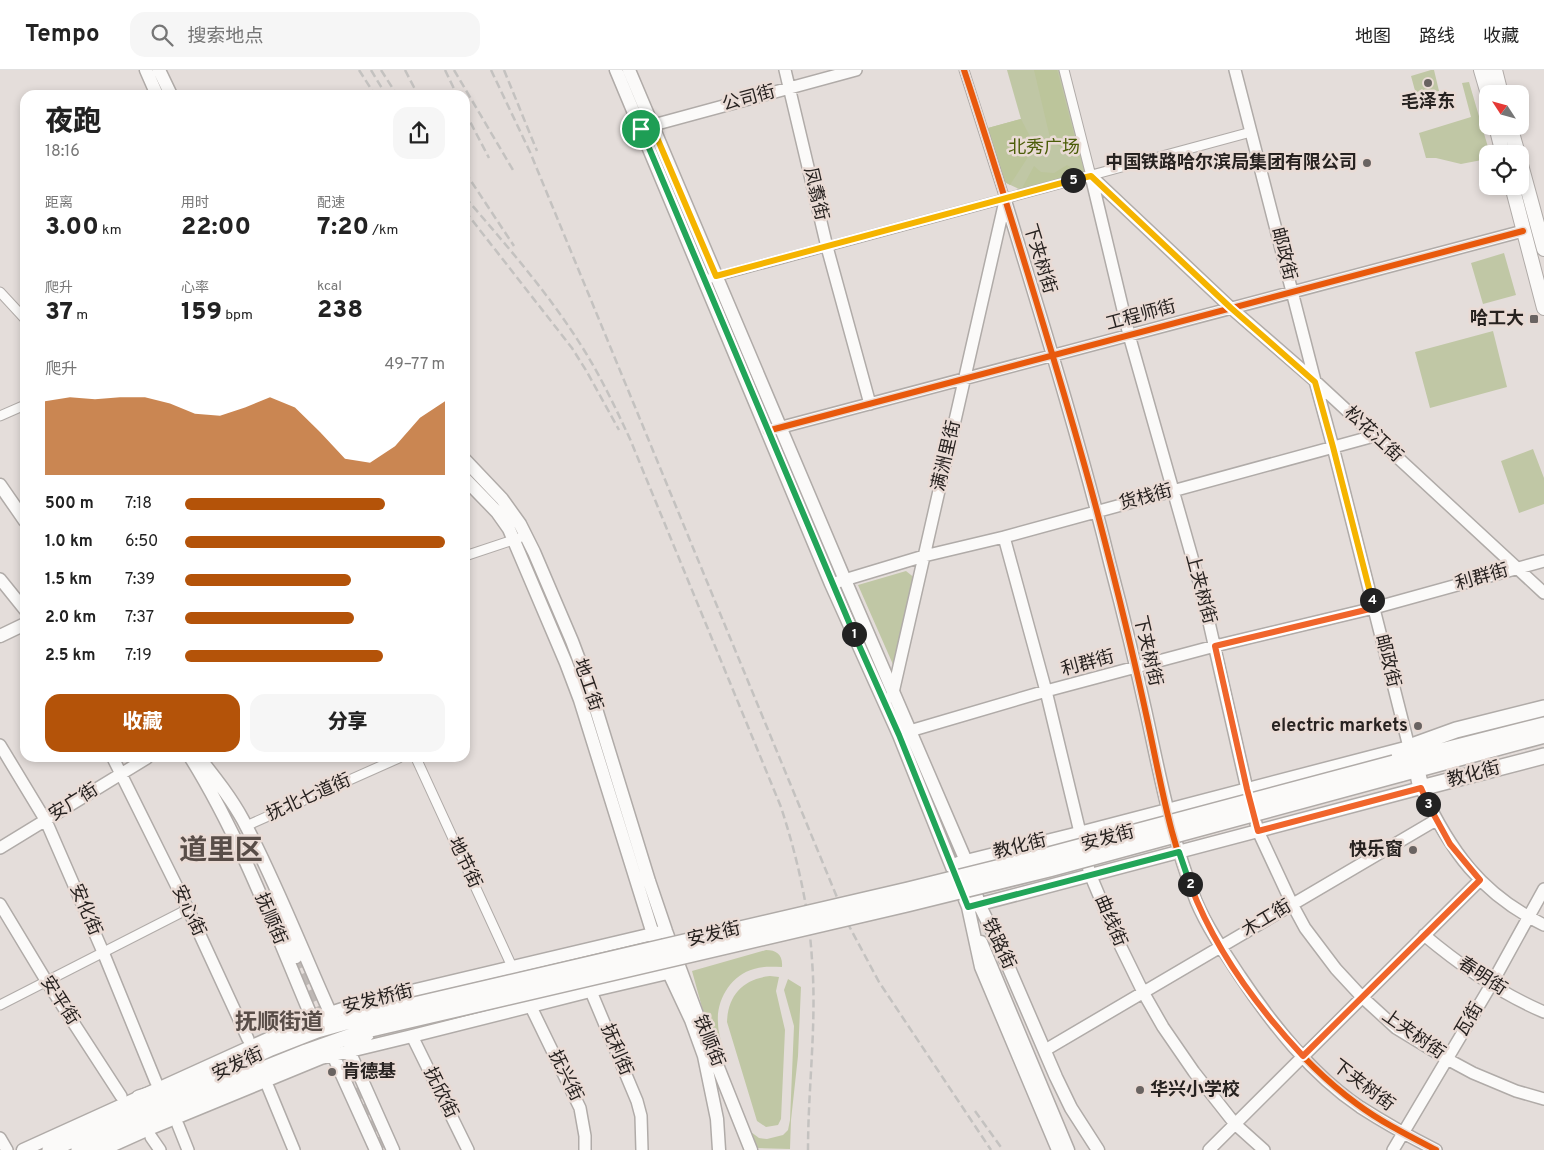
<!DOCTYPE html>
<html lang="zh">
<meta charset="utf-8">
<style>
body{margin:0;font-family:Overpass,"Noto Sans SC",sans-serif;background:#f6f6f6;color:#222;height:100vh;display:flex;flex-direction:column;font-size:19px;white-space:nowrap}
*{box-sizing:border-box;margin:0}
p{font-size:16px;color:#767676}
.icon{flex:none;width:28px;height:28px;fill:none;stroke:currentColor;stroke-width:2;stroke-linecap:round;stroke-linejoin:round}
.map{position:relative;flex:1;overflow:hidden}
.sheet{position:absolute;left:20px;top:20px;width:450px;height:672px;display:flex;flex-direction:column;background:#fff;border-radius:15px;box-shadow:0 2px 8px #0003}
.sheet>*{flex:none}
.needle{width:32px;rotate:306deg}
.controls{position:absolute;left:1479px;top:15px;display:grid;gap:10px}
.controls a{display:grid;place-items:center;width:50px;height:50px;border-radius:10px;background:#fff;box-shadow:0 2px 8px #0003;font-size:25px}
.pin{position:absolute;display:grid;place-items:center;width:42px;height:42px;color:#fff;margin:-21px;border:2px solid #fff;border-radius:50%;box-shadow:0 1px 5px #0007}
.km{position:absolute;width:25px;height:25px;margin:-12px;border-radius:50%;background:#222;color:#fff;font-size:14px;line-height:25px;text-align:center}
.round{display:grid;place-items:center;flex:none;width:52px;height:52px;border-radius:15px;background:#f6f6f6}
.head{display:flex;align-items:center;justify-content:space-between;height:85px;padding:0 25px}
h1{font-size:28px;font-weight:800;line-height:38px}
.figures{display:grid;grid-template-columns:repeat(3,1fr);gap:8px;height:85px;padding:5px 25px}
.figures div{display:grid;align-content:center}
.figures b{font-size:25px;font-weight:800}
.figures small{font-size:14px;font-weight:400}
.figures p{font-size:14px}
.chart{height:140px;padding:10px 25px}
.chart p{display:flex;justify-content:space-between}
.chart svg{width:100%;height:90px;margin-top:5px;fill:#b45309;opacity:.7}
.primary-button{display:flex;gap:10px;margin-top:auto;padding:10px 25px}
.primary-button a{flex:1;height:58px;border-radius:15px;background:#b45309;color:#fff;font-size:20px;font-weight:800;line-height:58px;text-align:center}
.primary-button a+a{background:#f6f6f6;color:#222}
ul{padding:0 25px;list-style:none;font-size:16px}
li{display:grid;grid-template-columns:80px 60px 1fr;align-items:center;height:38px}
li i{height:12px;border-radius:6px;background:#b45309}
header{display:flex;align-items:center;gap:30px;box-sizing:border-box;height:70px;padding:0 25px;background:#fff;border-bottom:1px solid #e0e0e0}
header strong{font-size:24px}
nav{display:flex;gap:28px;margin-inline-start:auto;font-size:18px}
.search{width:350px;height:45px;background:#f6f6f6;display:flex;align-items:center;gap:12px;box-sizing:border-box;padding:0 18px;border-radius:15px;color:#767676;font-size:19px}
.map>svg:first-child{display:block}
.green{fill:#c0c7a5}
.forest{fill:#bcc59b}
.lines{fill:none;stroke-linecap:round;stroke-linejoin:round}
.secondary-tunnel{stroke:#beb8b5;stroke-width:12;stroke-dasharray:12 6;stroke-linecap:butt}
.minor-casing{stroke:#b0aba8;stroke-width:11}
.tertiary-casing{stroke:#b0aba8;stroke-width:14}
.secondary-casing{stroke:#b0aba8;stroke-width:15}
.primary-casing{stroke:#b0aba8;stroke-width:16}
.trunk-casing{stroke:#b0aba8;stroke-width:18}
.minor{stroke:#fbfaf9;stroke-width:9}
.tertiary{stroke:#fbfaf9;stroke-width:11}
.secondary{stroke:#fbfaf9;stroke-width:12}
.primary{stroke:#fbfaf9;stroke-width:14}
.trunk{stroke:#fbfaf9;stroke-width:15}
.rail{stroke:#c4c2c0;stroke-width:2.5;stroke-dasharray:8 4;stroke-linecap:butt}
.trunk-bridge-casing{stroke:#b0aba8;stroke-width:18;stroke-linecap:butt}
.trunk-bridge{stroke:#fbfaf9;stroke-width:15}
.cycleway-casing{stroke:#e9dbd5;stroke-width:9}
.cycleway{stroke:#e8590c;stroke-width:6}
.split-1-casing{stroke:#fff;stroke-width:10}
.split-2-casing{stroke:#fff;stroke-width:10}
.split-3-casing{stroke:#fff;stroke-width:10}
.split-4-casing{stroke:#fff;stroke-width:10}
.split-5-casing{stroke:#fff;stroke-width:10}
.split-6-casing{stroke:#fff;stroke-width:10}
.split-1{stroke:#22a559;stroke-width:6}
.split-2{stroke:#22a559;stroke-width:6}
.split-3{stroke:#f0652b;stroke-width:6}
.split-4{stroke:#f0652b;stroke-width:6}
.split-5{stroke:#f5b400;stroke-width:6}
.split-6{stroke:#f5b400;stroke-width:6}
.poi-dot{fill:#696361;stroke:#e9dbd5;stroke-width:2}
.labels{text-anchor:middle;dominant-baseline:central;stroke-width:5;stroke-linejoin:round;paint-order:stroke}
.street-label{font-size:18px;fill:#272220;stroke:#e9dbd5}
.poi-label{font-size:18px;font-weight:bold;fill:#272220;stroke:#e9dbd5;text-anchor:end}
.park-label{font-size:18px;fill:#4b5d08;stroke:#e9dbd5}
.district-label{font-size:22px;font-weight:bold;fill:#584d48;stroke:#e9dbd5}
.town-label{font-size:28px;font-weight:bold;fill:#584d48;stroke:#e9dbd5}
</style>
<header>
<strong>Tempo</strong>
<div class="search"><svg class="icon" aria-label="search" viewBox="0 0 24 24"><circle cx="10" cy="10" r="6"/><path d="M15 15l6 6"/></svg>搜索地点</div>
<nav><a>地图</a><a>路线</a><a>收藏</a></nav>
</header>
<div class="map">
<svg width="1544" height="1080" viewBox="0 0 1544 1080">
<rect width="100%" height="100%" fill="#e4ddda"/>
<!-- green -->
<path class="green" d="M1007 0H1061L1086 99 1082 106 1031 119 1021 120 1004 112 988 58 1021 49Z
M1431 0H1434L1439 21 1417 28 1411 6Z
M1469 12 1490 84H1488L1487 89 1461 94 1436 88H1426L1419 63 1471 47 1462 13Z
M1504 183 1516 225 1483 234 1471 193Z
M1493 261 1507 317 1430 338 1415 282Z
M1533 379 1544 408V434L1519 443 1501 391Z
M906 501 916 509 895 599 858 515Z
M766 880C777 880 783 885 782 897 773 897 763 896 754 899 731 905 716 930 718 953 718 963 722 974 725 984L722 985 703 941 692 901Z
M770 906 779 907 776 921 785 960 781 1049 778 1055 766 1057 757 1051 727 952C728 925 743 909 770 906Z
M788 909 801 917 798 986 791 1050 790 1079 756 1078 751 1062 759 1068 767 1069 783 1065 788 1060 790 1050 794 956 784 920Z"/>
<!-- forest -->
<path class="forest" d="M1034 0H1057L1080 88 1051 72Z
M1021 49 1035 76 1010 115C995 108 992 73 988 58Z
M1067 95 1074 99 1072 109 1031 119 1021 120 1034 96 1041 102 1054 103Z"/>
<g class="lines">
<!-- secondary-tunnel -->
<path class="secondary-tunnel" d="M296 887 384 1080"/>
<!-- minor casing -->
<g class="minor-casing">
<path id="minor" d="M964 0 1005 129
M1064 0 1091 106
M711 208 1251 62
M0 222 25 249
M0 346 25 335
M465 486 519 468
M416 688 520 914
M246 756 399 688
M0 935 188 839"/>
</g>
<!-- tertiary casing -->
<g class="tertiary-casing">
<path id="tertiary" d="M785 0 827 177 870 334
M1235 0 1315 311 1333 377 1409 677
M646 57 856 0
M1091 106 1129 265 1203 526 1247 719 1258 761 1292 834 1305 858 1336 899 1362 927 1396 958 1447 989 1473 1003 1516 1021 1544 1029
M1091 106 1231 238 1315 311 1544 523
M1005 129C1042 250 1080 371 1110 494 1123 543 1135 592 1146 642 1160 706 1172 770 1196 831 1207 857 1224 882 1240 906 1272 954 1311 1004 1360 1037 1385 1053 1410 1067 1436 1080
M767 361 1523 161
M1004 467 1046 621 1090 804 1119 873 1143 922 1163 957 1194 1002 1235 1054 1264 1080
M0 509 25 540
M831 514 924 486 1004 467 1374 366
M892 627 1005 131
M903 663 1046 621 1215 576 1374 538 1544 491
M0 675 46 751 103 882 156 1012
M113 688 188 839 248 969
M1421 718C1450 781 1481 824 1544 855
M0 778 147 688
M0 834 47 912 121 1026
M1424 865C1461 896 1499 923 1544 942
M587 912 637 1031 641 1046 642 1080
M531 937 580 1038 585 1066V1080
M412 966 468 1080
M1047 979 1436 750
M268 1017 294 1080
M178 1055 188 1080
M151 1067 160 1080
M0 1068 7 1080
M1209 1080 1480 810
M1393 1080 1491 915 1544 819"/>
</g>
<!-- secondary casing -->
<g class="secondary-casing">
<path id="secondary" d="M146 0 157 25
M159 0 171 25
M616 0 831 514 899 665 968 837 981 897 1058 1080
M629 0 845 510 966 791 979 834 999 875 1056 1007 1071 1038 1098 1080
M465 390 502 429 520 454 534 482 572 571 589 616 649 811 666 861 698 947 751 1080
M465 409 497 442 509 459 566 593 580 630 653 864 669 903 691 950 704 986 717 1049 719 1080
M0 415 25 451
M0 566 25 554
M191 688C242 770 277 866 315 955
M201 690C216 709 231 728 243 750 277 814 303 883 333 949
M958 793 1079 763 1409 677
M973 836 1421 718
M275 841 296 887
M981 872 1068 1080
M349 981 393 1080
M333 985 376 1080
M23 1080 312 949 361 933 661 862
M102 1080 151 1058 321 988 412 966 590 921 676 901"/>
</g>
<!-- primary casing -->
<g class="primary-casing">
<path id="primary" d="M1481 0 1488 24
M1495 0 1501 24
M1496 56 1503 84
M1510 56 1518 84
M1520 91 1544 179
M1512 116 1544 238"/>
</g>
<!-- trunk casing -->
<g class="trunk-casing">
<path id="trunk" d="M1409 677 1456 660 1544 638
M1394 693 1544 655
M1417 700 1421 718 1544 686
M1400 704 1541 666
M351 980 368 962
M139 1028 165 1020
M50 1080 271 978 317 960 367 946
M79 1080 221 1016 306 982 371 959"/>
</g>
<!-- minor -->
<use href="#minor" class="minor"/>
<!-- tertiary -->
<use href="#tertiary" class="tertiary"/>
<!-- secondary -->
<use href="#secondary" class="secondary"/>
<!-- primary -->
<use href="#primary" class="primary"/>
<!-- trunk -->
<use href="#trunk" class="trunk"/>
<!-- rail -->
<path class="rail" d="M359 0 375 25
M371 0 386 25
M381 0 397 25
M405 0 418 25
M445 0 457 25
M454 0 513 100
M491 0 530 82 848 854 879 912 991 1080
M504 0 537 81
M465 42 489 88
M465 102 514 176
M465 127C507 176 550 225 584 280 602 309 616 339 630 369L781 737C797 787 809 837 812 890 817 953 808 1017 808 1080
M465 141 572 278 587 302 619 360
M975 1041 1003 1080"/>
<!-- trunk-bridge casing -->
<g class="trunk-bridge-casing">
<path id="trunk-bridge" d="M367 946 908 820 1045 786 1394 693
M371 959 907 834 1049 799 1400 704"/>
</g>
<!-- trunk-bridge -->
<use href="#trunk-bridge" class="trunk-bridge"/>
<!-- cycleway casing -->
<g class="cycleway-casing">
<path id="cycleway" d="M964 0C989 75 1012 151 1035 227 1057 300 1079 372 1098 445 1116 514 1133 583 1148 653 1161 713 1171 778 1198 835 1231 906 1293 987 1357 1034 1381 1052 1409 1066 1436 1080
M767 361 1523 161"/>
</g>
<!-- cycleway -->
<use href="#cycleway" class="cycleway"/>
</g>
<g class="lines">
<!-- split-1 casing -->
<g class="split-1-casing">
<path id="split-1" d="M641 59 854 564"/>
</g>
<!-- split-2 casing -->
<g class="split-2-casing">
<path id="split-2" d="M854 564 899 665 968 837 1179 782 1190 814"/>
</g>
<!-- split-3 casing -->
<g class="split-3-casing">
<path id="split-3" d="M1190 814C1214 878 1257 937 1303 986L1480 810 1450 774 1428 734"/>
</g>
<!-- split-4 casing -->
<g class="split-4-casing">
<path id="split-4" d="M1372 530 1374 538 1215 576 1247 719 1258 761 1421 718 1428 734"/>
</g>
<!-- split-5 casing -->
<g class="split-5-casing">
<path id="split-5" d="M1073 110 1091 106 1231 238 1315 312 1333 377 1372 530"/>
</g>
<!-- split-6 casing -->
<g class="split-6-casing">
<path id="split-6" d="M641 59 652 56 716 206 1073 110"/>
</g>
<!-- split-1 -->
<use href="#split-1" class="split-1"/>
<!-- split-2 -->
<use href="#split-2" class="split-2"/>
<!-- split-3 -->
<use href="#split-3" class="split-3"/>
<!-- split-4 -->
<use href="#split-4" class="split-4"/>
<!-- split-5 -->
<use href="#split-5" class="split-5"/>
<!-- split-6 -->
<use href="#split-6" class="split-6"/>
</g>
<!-- markers -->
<g class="poi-dot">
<circle cx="1428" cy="13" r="5"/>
<circle cx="1367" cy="93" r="5"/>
<rect x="1529" y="244" width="10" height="10" rx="2.5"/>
<circle cx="1418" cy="656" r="5"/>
<circle cx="1413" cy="780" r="5"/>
<circle cx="332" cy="1002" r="5"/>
<circle cx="1140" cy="1020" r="5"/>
</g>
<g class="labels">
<!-- street labels -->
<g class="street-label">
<text transform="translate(749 29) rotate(-15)">公司街</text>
<text transform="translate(815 124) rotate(77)">凤翥街</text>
<text transform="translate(1283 184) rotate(76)">邮政街</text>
<text transform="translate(1039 189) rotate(73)">下夹树街</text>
<text transform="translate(1141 246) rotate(-15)">工程师街</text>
<text transform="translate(1373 365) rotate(43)">松花江街</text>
<text transform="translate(947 386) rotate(-77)">满洲里街</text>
<text transform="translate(1146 428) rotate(-15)">货栈街</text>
<text transform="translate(1482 508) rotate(-16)">利群街</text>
<text transform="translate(1200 519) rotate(75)">上夹树街</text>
<text transform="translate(1147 581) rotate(77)">下夹树街</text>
<text transform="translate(1387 591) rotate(76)">邮政街</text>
<text transform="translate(1088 594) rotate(-15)">利群街</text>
<text transform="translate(587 615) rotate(71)">地工街</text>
<text transform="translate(1474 705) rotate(-15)">教化街</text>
<text transform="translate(309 728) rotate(-24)">抚北七道街</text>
<text transform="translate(74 733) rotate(-32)">安广街</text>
<text transform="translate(1108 769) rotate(-15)">安发街</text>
<text transform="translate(1020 777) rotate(-14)">教化街</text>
<text transform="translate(464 793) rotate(65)">地节街</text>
<text transform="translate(85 840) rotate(67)">安化街</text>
<text transform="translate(188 841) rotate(65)">安心街</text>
<text transform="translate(270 849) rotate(67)">抚顺街</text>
<text transform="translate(1267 849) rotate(-31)">木工街</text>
<text transform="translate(1110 851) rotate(67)">曲线街</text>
<text transform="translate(714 865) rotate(-13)">安发街</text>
<text transform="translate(998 874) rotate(65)">铁路街</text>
<text transform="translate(1482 907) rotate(33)">春明街</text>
<text transform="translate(378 930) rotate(-14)">安发桥街</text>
<text transform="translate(59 931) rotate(57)">安平街</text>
<text transform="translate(1470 950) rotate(-59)">瓦街</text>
<text transform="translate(1413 965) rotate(35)">上夹树街</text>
<text transform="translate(708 971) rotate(68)">铁顺街</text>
<text transform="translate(616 980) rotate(67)">抚利街</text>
<text transform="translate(238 995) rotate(-25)">安发街</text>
<text transform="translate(565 1006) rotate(64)">抚兴街</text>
<text transform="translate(1363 1016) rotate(37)">下夹树街</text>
<text transform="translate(440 1023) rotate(64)">抚欣街</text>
</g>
<!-- poi labels -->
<g class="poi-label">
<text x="1428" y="32" text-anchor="middle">毛泽东</text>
<text x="1357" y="93">中国铁路哈尔滨局集团有限公司</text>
<text x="1524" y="249">哈工大</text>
<text x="1408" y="656">electric markets</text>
<text x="1403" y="780">快乐窗</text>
<text x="342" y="1002" text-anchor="start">肯德基</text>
<text x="1150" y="1020" text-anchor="start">华兴小学校</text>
</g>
<!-- park labels -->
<g class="park-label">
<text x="1044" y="78">北秀广场</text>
</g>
<!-- district labels -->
<g class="district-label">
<text x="279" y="953">抚顺街道</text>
</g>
<!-- town labels -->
<g class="town-label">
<text x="221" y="782">道里区</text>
</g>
</g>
</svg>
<div class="controls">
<a><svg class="needle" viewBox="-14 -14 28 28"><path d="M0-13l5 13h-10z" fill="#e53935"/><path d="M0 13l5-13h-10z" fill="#767676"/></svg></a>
<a><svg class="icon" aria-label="locate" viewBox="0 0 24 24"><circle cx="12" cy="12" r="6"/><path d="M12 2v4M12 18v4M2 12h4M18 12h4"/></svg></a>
</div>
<div class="pin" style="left:641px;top:59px;background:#1e9e55"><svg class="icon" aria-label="arrive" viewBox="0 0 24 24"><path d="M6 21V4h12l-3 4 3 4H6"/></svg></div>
<b class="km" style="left:854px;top:564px">1</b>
<b class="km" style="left:1190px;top:814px">2</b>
<b class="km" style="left:1428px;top:734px">3</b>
<b class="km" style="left:1372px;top:530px">4</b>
<b class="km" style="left:1073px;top:110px">5</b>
<section class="sheet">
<div class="head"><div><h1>夜跑</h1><p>18:16</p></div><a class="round"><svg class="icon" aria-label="share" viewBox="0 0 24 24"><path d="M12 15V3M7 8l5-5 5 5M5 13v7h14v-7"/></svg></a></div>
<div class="figures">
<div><p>距离</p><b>3.00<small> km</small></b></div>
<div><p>用时</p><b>22:00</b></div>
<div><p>配速</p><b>7:20<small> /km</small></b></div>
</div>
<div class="figures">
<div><p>爬升</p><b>37<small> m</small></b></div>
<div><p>心率</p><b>159<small> bpm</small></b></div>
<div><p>kcal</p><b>238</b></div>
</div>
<div class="chart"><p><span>爬升</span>49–77 m</p>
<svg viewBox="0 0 160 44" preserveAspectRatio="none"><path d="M0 44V8L10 6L20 7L30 6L40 6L50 9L60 14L70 15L80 11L90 6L100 11L110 23L120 36L130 38L140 30L150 16L160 8V44z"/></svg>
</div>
<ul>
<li><b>500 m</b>7:18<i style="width:77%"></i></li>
<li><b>1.0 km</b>6:50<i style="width:100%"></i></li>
<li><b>1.5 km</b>7:39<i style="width:64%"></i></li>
<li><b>2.0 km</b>7:37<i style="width:65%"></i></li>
<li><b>2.5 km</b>7:19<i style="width:76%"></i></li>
</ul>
<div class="primary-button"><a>收藏</a><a>分享</a></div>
</section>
</div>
